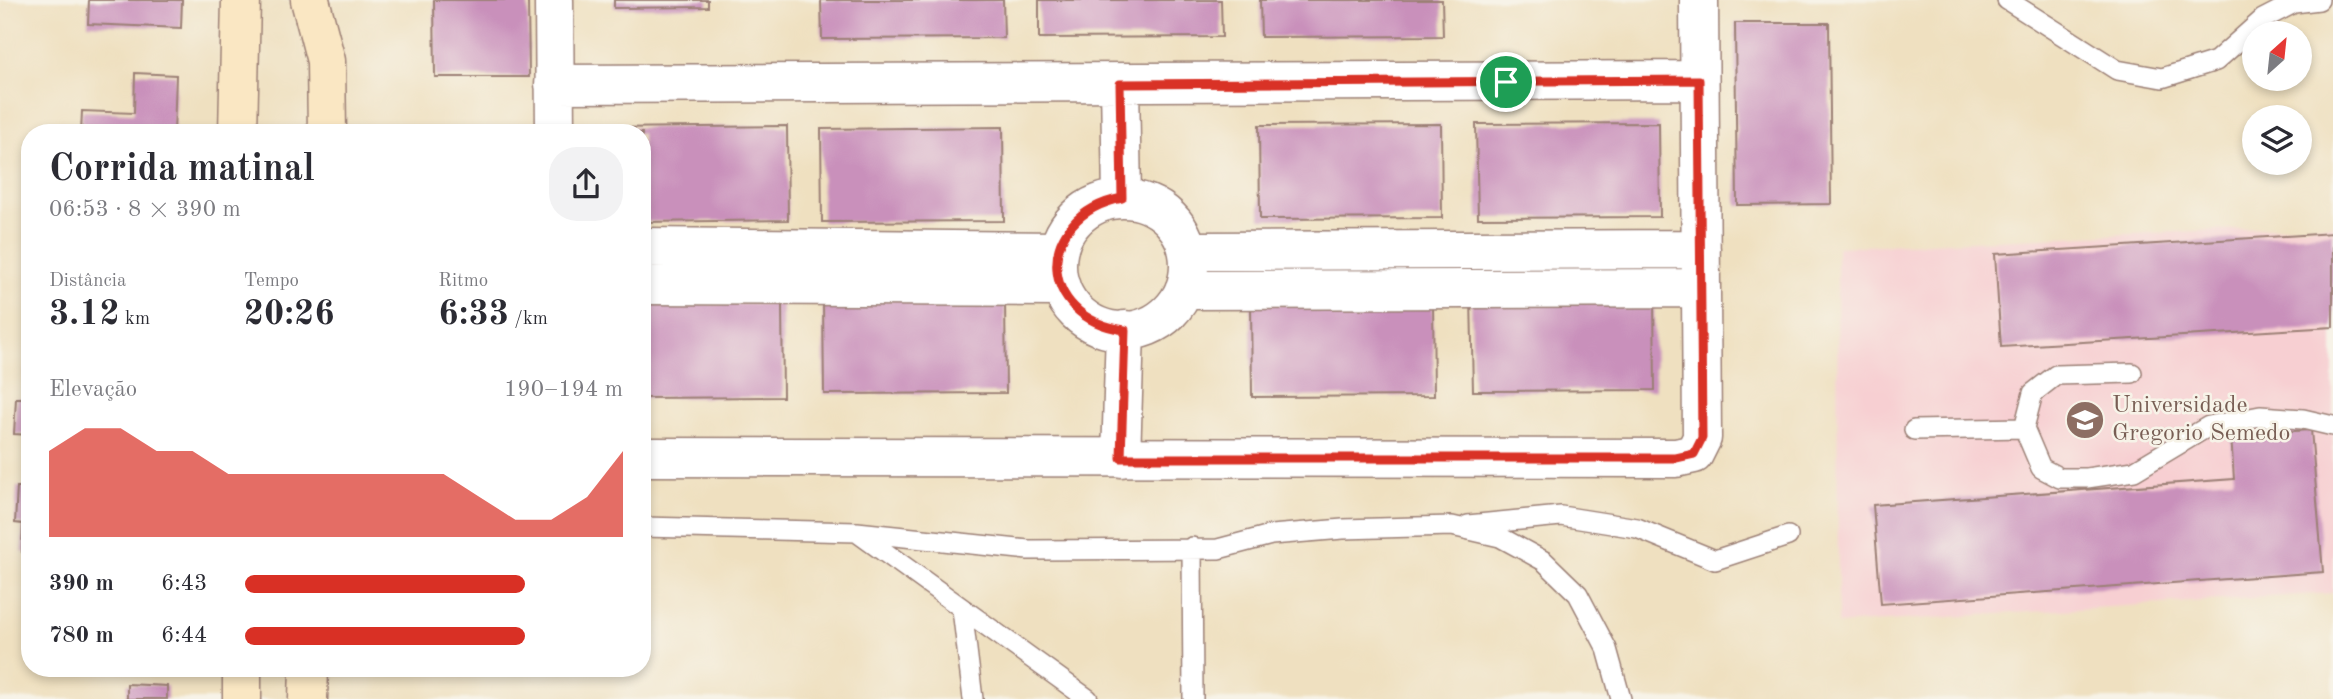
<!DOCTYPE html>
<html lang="pt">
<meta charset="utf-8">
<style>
body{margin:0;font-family:"Old Standard TT",serif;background:#f2f2f3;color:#2b2b33;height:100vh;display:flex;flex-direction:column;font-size:26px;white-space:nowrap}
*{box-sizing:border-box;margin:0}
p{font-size:23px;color:#7c7c81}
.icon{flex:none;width:38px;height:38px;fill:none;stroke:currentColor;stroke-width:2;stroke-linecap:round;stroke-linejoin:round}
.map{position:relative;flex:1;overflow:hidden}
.details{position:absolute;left:21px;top:124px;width:630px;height:553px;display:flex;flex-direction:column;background:#fff;border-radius:28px;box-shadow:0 4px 10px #0003}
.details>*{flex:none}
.needle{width:46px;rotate:27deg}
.buttons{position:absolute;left:2242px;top:21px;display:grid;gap:14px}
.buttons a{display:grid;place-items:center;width:70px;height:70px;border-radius:50%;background:#fff;box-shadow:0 4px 10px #0003;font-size:35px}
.pin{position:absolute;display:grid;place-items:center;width:60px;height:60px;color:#fff;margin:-30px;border:4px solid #fff;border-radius:50%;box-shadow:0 2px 7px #0007}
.round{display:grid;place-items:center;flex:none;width:74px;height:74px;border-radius:28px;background:#f2f2f3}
.summary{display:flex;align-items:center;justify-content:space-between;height:119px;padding:0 28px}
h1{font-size:38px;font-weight:700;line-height:52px}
.stats{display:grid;grid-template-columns:repeat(3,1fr);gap:10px;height:119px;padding:7px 28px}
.stats div{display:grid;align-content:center}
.stats b{font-size:35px;font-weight:700}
.stats small{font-size:19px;font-weight:400}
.stats p{font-size:19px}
.chart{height:196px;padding:14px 28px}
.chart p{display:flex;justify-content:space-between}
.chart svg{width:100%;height:126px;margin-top:7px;fill:#d93025;opacity:.7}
ul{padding:0 28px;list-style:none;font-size:23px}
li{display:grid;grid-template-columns:112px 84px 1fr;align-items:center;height:52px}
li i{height:18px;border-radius:9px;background:#d93025}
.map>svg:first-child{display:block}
.built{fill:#f7cfd2}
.building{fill:#c990bb}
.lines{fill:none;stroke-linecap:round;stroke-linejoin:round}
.service-casing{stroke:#9c8076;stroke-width:22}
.minor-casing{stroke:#9c8076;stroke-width:41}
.secondary-casing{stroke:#9c8076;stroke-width:41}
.service{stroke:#fff;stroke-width:19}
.minor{stroke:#fff;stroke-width:38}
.secondary{stroke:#fae7c3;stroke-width:38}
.route-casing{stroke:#fff;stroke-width:14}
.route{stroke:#d93025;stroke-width:9}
.labels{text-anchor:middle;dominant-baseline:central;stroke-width:5;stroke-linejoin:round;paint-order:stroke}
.education-label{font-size:24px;fill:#785e54;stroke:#f7f3e8;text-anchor:start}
</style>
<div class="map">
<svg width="2333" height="699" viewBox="0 0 2333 699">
<rect width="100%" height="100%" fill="#f7f3e8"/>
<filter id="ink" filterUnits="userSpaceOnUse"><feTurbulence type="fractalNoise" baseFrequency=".0143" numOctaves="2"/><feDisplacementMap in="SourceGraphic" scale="14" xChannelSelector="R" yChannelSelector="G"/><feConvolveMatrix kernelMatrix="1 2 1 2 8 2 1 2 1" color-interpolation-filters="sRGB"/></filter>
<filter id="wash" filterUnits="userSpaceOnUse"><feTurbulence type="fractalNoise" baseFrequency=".00686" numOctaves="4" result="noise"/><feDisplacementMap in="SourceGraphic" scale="28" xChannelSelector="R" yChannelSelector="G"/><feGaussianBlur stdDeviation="1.57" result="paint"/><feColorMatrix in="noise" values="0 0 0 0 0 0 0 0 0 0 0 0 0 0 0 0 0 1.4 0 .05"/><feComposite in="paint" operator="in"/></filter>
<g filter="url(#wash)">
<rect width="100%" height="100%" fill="#efe0c0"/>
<!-- built -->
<path class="built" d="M2333 225V593L1838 624 1837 247Z"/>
<g id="blocks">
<!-- building -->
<path class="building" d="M89 0H182L181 28 88 24Z
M434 0H528L529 77H435Z
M614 0H708V7L614 8Z
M821 0H1003L1004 38 822 39Z
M1039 0H1221L1222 37 1039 38Z
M1260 0H1442L1443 36 1261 37Z
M1735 23H1829L1831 204 1737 205Z
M135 73 176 75 174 133H81L82 111 134 113Z
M1659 123 1660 217 1478 218 1476 124Z
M1441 124 1442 218 1260 219 1259 125Z
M787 126 788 220 642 222V133H604V128Z
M1003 127 1004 221 822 222 821 129Z
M2333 233V327L2001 347 1995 254Z
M1654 296 1655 390 1473 391 1471 297Z
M1005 299 1006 393 824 394 823 300Z
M1433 302 1434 396 1252 397 1251 304Z
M642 304H782L783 397 642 398Z
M25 369H30V435L14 434 16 398H24Z
M2311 430 2323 572 1881 604 1873 505 2234 479 2231 435Z
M17 487H30V553L22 552 23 524 15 523Z
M127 684 167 686V699H127Z"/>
</g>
</g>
<g filter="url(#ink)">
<use href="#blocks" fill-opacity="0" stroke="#9c8076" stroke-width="2"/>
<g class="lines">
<!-- service casing -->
<g class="service-casing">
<path id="service" d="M2007 0 2117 70 2162 78 2216 61 2263 19 2294 3 2319 0
M2132 373 2056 375 2033 393 2024 428 2041 468 2060 478H2087L2134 471 2209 426 2260 416 2303 419 2333 426
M1914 430 2024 428
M1468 525 1561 516 1637 528 1715 560 1788 536
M642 527 857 532 1028 550 1218 549 1271 535 1343 529 1452 526 1500 537 1544 561 1578 594 1607 649 1621 699
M858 533 1088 699
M1192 547 1193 699
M962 609 973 699"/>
</g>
<!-- minor casing -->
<g class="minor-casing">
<path id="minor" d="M554 0 555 133
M554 84 1699 80
M1120 84 1122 198
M1057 265a66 66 0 1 1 132 0a66 66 0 1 1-132 0Z
M642 247 1058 251
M1188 251 1701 249
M642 285 1061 287
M1184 290 1701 288
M642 457 1676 458 1694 454 1702 438 1699 0
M1121 458 1125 330"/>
</g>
<!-- secondary casing -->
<g class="secondary-casing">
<path id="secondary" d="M310 0 326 61 327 133
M238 133 241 0
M242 699V668
M308 699 309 668"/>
</g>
<!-- service -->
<use href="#service" class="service"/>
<!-- minor -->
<use href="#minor" class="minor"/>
<!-- secondary -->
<use href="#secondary" class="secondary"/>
</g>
</g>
<g class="lines" filter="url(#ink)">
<!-- route casing -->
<g class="route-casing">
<path id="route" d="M1699 80 1702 438 1694 454 1676 458H1121L1125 330C1036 319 1033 216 1122 198L1120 84Z"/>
</g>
<!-- route -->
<use href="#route" class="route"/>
</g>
<!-- icons -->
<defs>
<g id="university-disc" transform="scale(2.0125)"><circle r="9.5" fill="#8d6e63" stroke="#f7f3e8"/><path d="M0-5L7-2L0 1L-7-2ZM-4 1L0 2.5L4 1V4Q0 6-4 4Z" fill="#fff"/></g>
</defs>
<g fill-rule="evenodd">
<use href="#university-disc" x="2085" y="420"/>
</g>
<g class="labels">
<!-- education labels -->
<g class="education-label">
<text x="2112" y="406">Universidade<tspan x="2112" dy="28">Gregorio Semedo</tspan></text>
</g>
</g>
</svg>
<div class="buttons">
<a><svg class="needle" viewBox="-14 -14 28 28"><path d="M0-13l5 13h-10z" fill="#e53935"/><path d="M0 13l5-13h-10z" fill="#7c7c81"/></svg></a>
<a><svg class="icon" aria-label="layers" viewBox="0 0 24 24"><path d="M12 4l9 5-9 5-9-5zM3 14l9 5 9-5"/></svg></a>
</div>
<div class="pin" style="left:1506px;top:82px;background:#1e9e55"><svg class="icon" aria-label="arrive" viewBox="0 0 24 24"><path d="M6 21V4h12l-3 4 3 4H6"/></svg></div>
<section class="details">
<div class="summary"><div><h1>Corrida matinal</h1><p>06:53 · 8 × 390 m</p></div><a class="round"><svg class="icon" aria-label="share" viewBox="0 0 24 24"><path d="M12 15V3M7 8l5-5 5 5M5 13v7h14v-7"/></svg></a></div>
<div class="stats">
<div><p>Distância</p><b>3.12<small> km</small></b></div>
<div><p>Tempo</p><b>20:26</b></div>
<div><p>Ritmo</p><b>6:33<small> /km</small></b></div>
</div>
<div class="chart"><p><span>Elevação</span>190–194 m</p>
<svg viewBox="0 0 160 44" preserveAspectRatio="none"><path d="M0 44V14L10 6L20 6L30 14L40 14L50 22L60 22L70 22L80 22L90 22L100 22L110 22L120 30L130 38L140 38L150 30L160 14V44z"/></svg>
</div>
<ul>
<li><b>390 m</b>6:43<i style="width:74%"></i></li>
<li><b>780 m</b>6:44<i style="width:74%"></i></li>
</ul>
</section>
</div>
